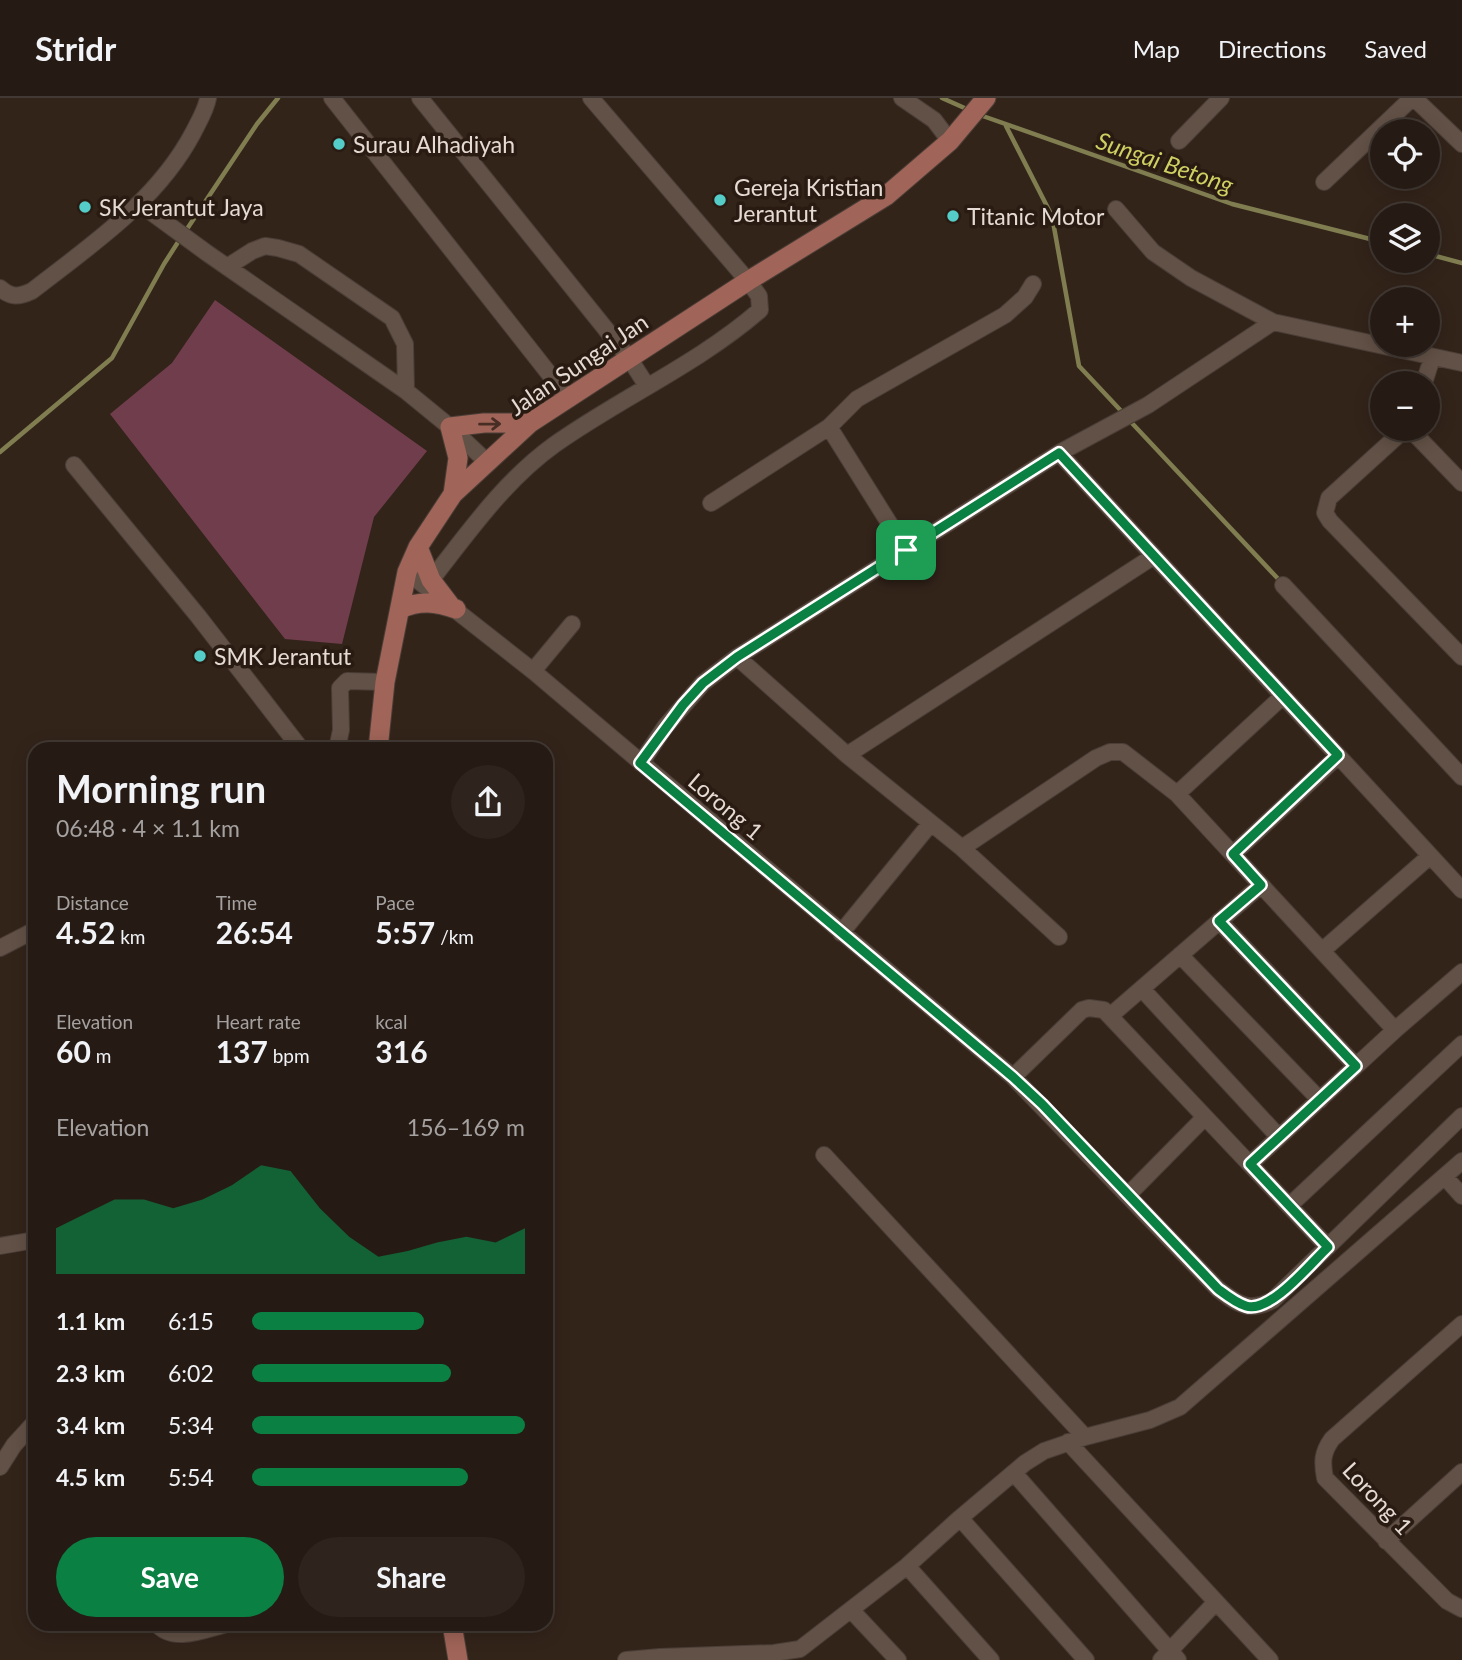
<!DOCTYPE html>
<meta charset="utf-8">
<style>
body{margin:0;font-family:Lato,sans-serif;background:#2e241d;color:#f1f3f6;height:100vh;display:flex;flex-direction:column;font-size:26px;white-space:nowrap}
*{box-sizing:border-box;margin:0}
p{font-size:23px;color:#a4a1a0}
.icon{flex:none;width:38px;height:38px;fill:none;stroke:currentColor;stroke-width:2;stroke-linecap:round;stroke-linejoin:round}
.map{position:relative;flex:1;overflow:hidden}
.panel{position:absolute;left:28px;top:644px;width:525px;height:889px;display:flex;flex-direction:column;background:#261b14;border-radius:21px;box-shadow:0 4px 18px #0003,0 0 0 2px #423934}
.panel>*{flex:none}
.controls{position:absolute;left:1370px;top:21px;display:grid;gap:14px}
.controls a{display:grid;place-items:center;width:70px;height:70px;border-radius:50%;background:#261b14;box-shadow:0 4px 18px #0003,0 0 0 2px #423934;font-size:35px}
.pin{position:absolute;display:grid;place-items:center;width:60px;height:60px;color:#fff;margin:-30px;border-radius:14px;box-shadow:0 4px 10px #0006}
.round{display:grid;place-items:center;flex:none;width:74px;height:74px;border-radius:37px;background:#2e241d}
.summary{display:flex;align-items:center;justify-content:space-between;height:119px;padding:0 28px}
h1{font-size:38px;font-weight:700;line-height:52px}
.stats{display:grid;grid-template-columns:repeat(3,1fr);gap:10px;height:119px;padding:7px 28px}
.stats div{display:grid;align-content:center}
.stats b{font-size:30px;font-weight:700}
.stats small{font-size:19px;font-weight:400}
.stats p{font-size:19px}
.chart{height:196px;padding:14px 28px}
.chart p{display:flex;justify-content:space-between}
.chart svg{width:100%;height:126px;margin-top:7px;fill:#0b8043;opacity:.7}
.button{display:flex;gap:14px;margin-top:auto;padding:14px 28px}
.button a{flex:1;height:80px;border-radius:42px;background:#0b8043;color:#fff;font-size:28px;font-weight:700;line-height:80px;text-align:center}
.button a+a{background:#2e241d;color:#f1f3f6}
ul{padding:0 28px;list-style:none;font-size:23px}
li{display:grid;grid-template-columns:112px 84px 1fr;align-items:center;height:52px}
li i{height:18px;border-radius:9px;background:#0b8043}
header{display:flex;align-items:center;gap:42px;box-sizing:border-box;height:98px;padding:0 35px;background:#261b14;border-bottom:2px solid #423934}
header strong{font-size:33px}
nav{display:flex;gap:38px;margin-inline-start:auto;font-size:24px}
.map>svg:first-child{display:block}
.pitch{fill:#703d4d}
.lines{fill:none;stroke-linecap:round;stroke-linejoin:round}
.stream{stroke:#807e50;stroke-width:4.5}
.minor-casing{stroke:#4b3e37;stroke-width:18}
.major-casing{stroke:#4b3e37;stroke-width:21}
.minor{stroke:#625146;stroke-width:16}
.major{stroke:#a06458;stroke-width:19}
.oneway{stroke:#472d23}
.route-casing{stroke:#fff;stroke-width:14}
.route{stroke:#0b8043;stroke-width:9}
.poi-dot{fill:#54cdc8;stroke:#291b11;stroke-width:2.5}
.labels{text-anchor:middle;dominant-baseline:central;stroke-width:7;stroke-linejoin:round;paint-order:stroke}
.poi-label{font-size:23px;fill:#e5dbd4;stroke:#291b11;text-anchor:start}
.street-label{font-size:23px;fill:#e5dbd4;stroke:#291b11}
.water-label{font-size:24px;font-style:italic;fill:#cfd063;stroke:#291b11}
</style>
<header>
<strong>Stridr</strong>
<nav><a>Map</a><a>Directions</a><a>Saved</a></nav>
</header>
<div class="map">
<svg width="1462" height="1562" viewBox="0 0 1462 1562">
<rect width="100%" height="100%" fill="#33241a"/>
<!-- pitch -->
<path class="pitch" d="M215 202 427 353 374 419 342 546 285 541 110 316 172 265Z"/>
<g class="lines">
<!-- stream -->
<path class="stream" d="M942 0 969 12
M980 17 1232 106 1382 144
M1006 28 1052 118 1079 268 1124 316
M185 134 257 26 278 0
M1428 156 1462 165
M1130 323 1282 485
M0 354 112 260 164 166 180 141"/>
<!-- minor casing -->
<g class="minor-casing">
<path id="minor" d="M332 0 569 301
M420 0 629 260 647 288
M902 0 934 22 950 43
M1414 0 1462 46
M1179 43 1221 0
M1324 84 1412 0
M140 106 207 155 406 293 450 329 486 363
M1116 111 1153 154 1191 180 1273 224 1462 265
M227 169 252 153 265 148 278 150 299 156 392 220 405 246 406 293
M0 190C11 200 19 199 32 193 91 147 157 103 193 35 199 23 206 12 208 0
M1424 285 1432 260
M1405 331 1329 400 1325 415 1330 423 1462 559
M1410 331 1462 385
M1059 355 1462 792
M74 367 198 518 301 651
M711 405 829 329
M906 452 829 329 857 301 1005 217 1025 199 1033 186
M407 474 533 573 1013 979 1218 1191C1238 1206 1248 1215 1273 1202L1462 1018
M431 482C468 435 504 383 554 347 620 300 698 266 760 212L759 198 748 183 591 0
M1283 487 1462 679
M737 559 847 657 962 750 1059 839
M533 573 572 526
M337 651 341 632 340 590 347 583 385 584
M847 657 1154 458
M641 665 665 629 703 585 737 559 1059 355 1148 307 1273 224
M1177 696 1283 598
M962 750 1096 660 1110 654H1123L1177 696 1395 932
M1233 756 1338 658
M1219 823 1356 968
M841 835 931 725
M0 850 35 832
M1323 852 1430 758
M1180 857 1320 1002
M1142 891 1279 1039
M1110 918 1261 787
M1013 979 1082 912 1089 910 1104 912 1328 1149
M824 1057 1085 1339
M1250 1066 1395 932 1462 874
M1445 1079 1462 1098
M1128 1097 1205 1019
M1289 1108 1462 946
M0 1148 35 1142
M1462 1226 1332 1341C1322 1355 1322 1364 1325 1380L1447 1503 1462 1511
M1068 1344 1270 1562
M0 1369 14 1347 35 1324
M1014 1375 1178 1562
M960 1420 1086 1562
M1386 1443 1462 1374
M907 1468 991 1562
M852 1513 898 1562
M157 1526C173 1546 206 1531 227 1526
M626 1562 660 1559 774 1555 800 1551 907 1468 960 1420 1025 1365 1044 1353 1085 1339 1150 1322 1180 1309 1462 1063
M1161 1562 1215 1505"/>
</g>
<!-- major casing -->
<g class="major-casing">
<path id="major" d="M453 396 458 360 450 329 484 325H530
M418 449 431 482 450 507
M400 511C420 502 436 504 456 511
M378 651 385 584 407 474 418 449 453 396 530 325 748 183 886 98 950 43 986 0
M452 1526 458 1562"/>
</g>
<!-- minor -->
<use href="#minor" class="minor"/>
<!-- major -->
<use href="#major" class="major"/>
</g>
<!-- one-way arrows -->
<defs><path id="oneway-shaft" d="M-6 0H5M1.5-3L5.5 0L1.5 3" fill="none" stroke-width="1.6" stroke-linecap="round" stroke-linejoin="round" transform="scale(1.75)"/></defs>
<use class="oneway" href="#oneway-shaft" transform="translate(490 326) rotate(-1)"/>
<g class="lines">
<!-- route casing -->
<g class="route-casing">
<path id="route" d="M1059 355 1338 657 1233 756 1261 787 1219 823 1356 968 1250 1066 1328 1149C1311 1165 1270 1216 1246 1208 1236 1205 1226 1197 1218 1191L1042 1006 1013 979 640 665 683 607 703 585 737 559Z"/>
</g>
<!-- route -->
<use href="#route" class="route"/>
</g>
<!-- markers -->
<g class="poi-dot">
<circle cx="339" cy="46" r="7"/>
<circle cx="720" cy="102" r="7"/>
<circle cx="85" cy="109" r="7"/>
<circle cx="953" cy="118" r="7"/>
<circle cx="200" cy="558" r="7"/>
</g>
<g class="labels">
<!-- poi labels -->
<g class="poi-label">
<text x="353" y="46">Surau Alhadiyah</text>
<text x="734" y="89">Gereja Kristian<tspan x="734" dy="26">Jerantut</tspan></text>
<text x="99" y="109">SK Jerantut Jaya</text>
<text x="967" y="118">Titanic Motor</text>
<text x="214" y="558">SMK Jerantut</text>
</g>
<!-- street labels -->
<g class="street-label">
<text transform="translate(578 266) rotate(-34)">Jalan Sungai Jan</text>
<text transform="translate(726 708) rotate(40)">Lorong 1</text>
<text transform="translate(1378 1400) rotate(47)">Lorong 1</text>
</g>
<!-- water labels -->
<g class="water-label">
<text transform="translate(1165 64) rotate(19)">Sungai Betong</text>
</g>
</g>
</svg>
<div class="controls">
<a><svg class="icon" aria-label="locate" viewBox="0 0 24 24"><circle cx="12" cy="12" r="6"/><path d="M12 2v4M12 18v4M2 12h4M18 12h4"/></svg></a>
<a><svg class="icon" aria-label="layers" viewBox="0 0 24 24"><path d="M12 4l9 5-9 5-9-5zM3 14l9 5 9-5"/></svg></a>
<a>+</a>
<a>−</a>
</div>
<div class="pin" style="left:906px;top:452px;background:#1e9e55"><svg class="icon" aria-label="arrive" viewBox="0 0 24 24"><path d="M6 21V4h12l-3 4 3 4H6"/></svg></div>
<section class="panel">
<div class="summary"><div><h1>Morning run</h1><p>06:48 · 4 × 1.1 km</p></div><a class="round"><svg class="icon" aria-label="share" viewBox="0 0 24 24"><path d="M12 15V3M7 8l5-5 5 5M5 13v7h14v-7"/></svg></a></div>
<div class="stats">
<div><p>Distance</p><b>4.52<small> km</small></b></div>
<div><p>Time</p><b>26:54</b></div>
<div><p>Pace</p><b>5:57<small> /km</small></b></div>
</div>
<div class="stats">
<div><p>Elevation</p><b>60<small> m</small></b></div>
<div><p>Heart rate</p><b>137<small> bpm</small></b></div>
<div><p>kcal</p><b>316</b></div>
</div>
<div class="chart"><p><span>Elevation</span>156–169 m</p>
<svg viewBox="0 0 160 44" preserveAspectRatio="none"><path d="M0 44V28L10 23L20 18L30 18L40 21L50 18L60 13L70 6L80 8L90 21L100 31L110 38L120 36L130 33L140 31L150 33L160 28V44z"/></svg>
</div>
<ul>
<li><b>1.1 km</b>6:15<i style="width:63%"></i></li>
<li><b>2.3 km</b>6:02<i style="width:73%"></i></li>
<li><b>3.4 km</b>5:34<i style="width:100%"></i></li>
<li><b>4.5 km</b>5:54<i style="width:79%"></i></li>
</ul>
<div class="button"><a>Save</a><a>Share</a></div>
</section>
</div>
